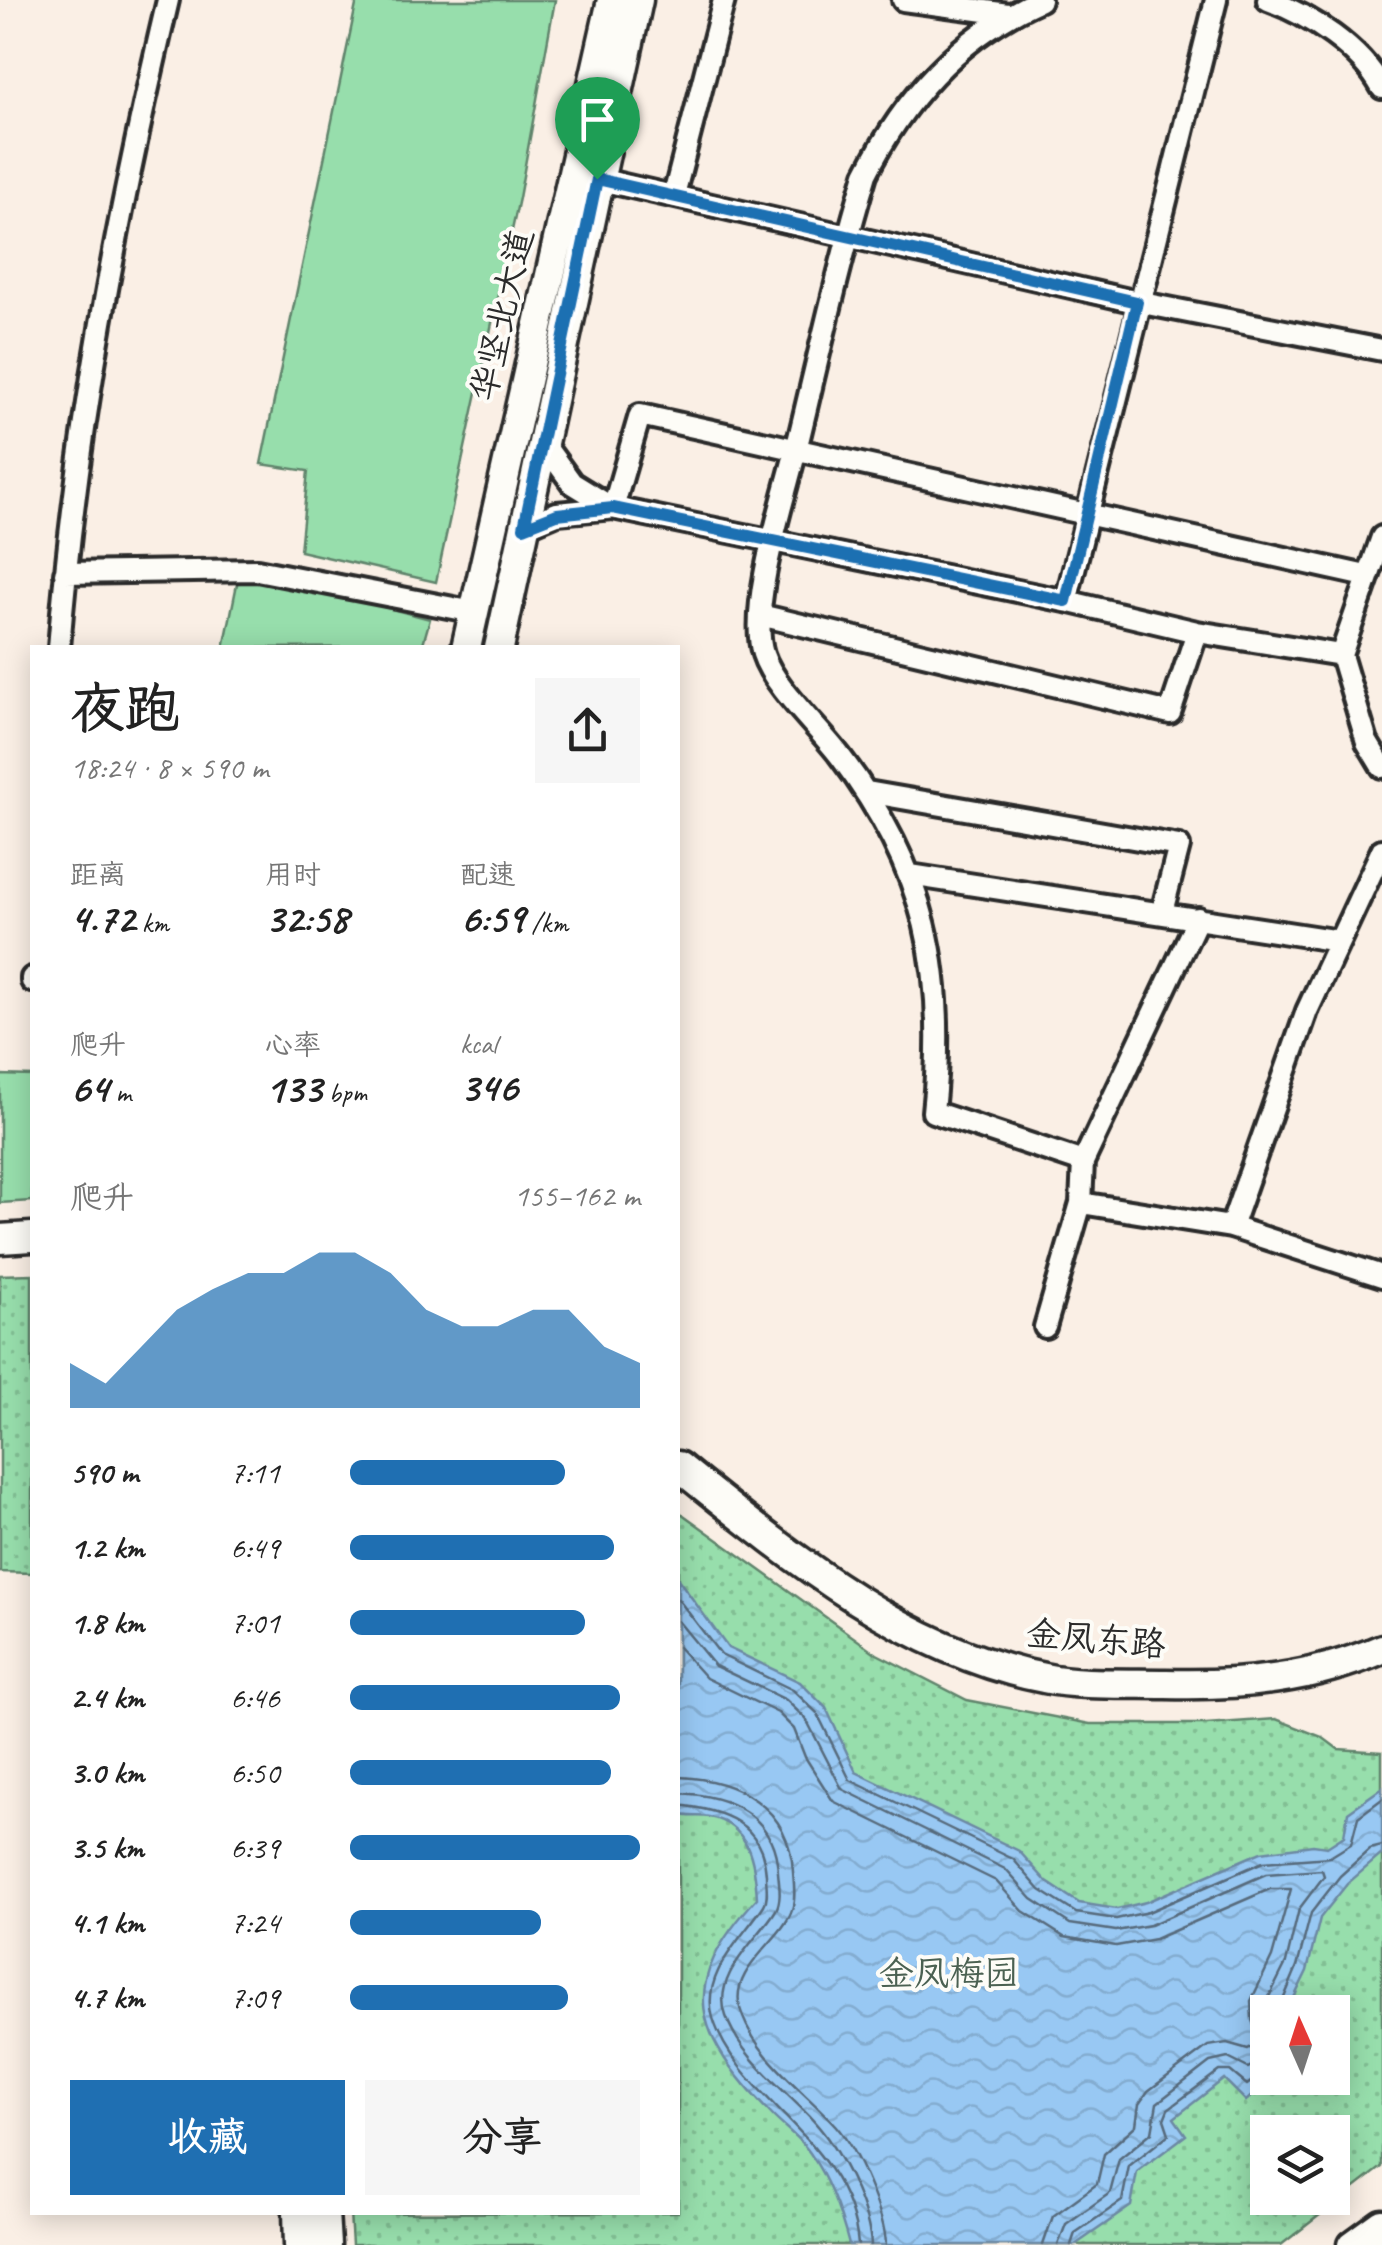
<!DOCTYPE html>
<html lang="zh">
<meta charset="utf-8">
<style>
body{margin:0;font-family:Caveat,"LXGW WenKai TC",sans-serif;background:#f6f6f6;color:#222;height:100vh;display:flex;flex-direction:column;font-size:38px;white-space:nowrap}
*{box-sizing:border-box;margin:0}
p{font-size:32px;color:#767676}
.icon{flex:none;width:55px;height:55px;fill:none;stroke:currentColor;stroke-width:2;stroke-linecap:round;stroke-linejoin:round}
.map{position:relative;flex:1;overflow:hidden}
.details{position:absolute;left:30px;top:645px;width:650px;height:1570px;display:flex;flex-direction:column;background:#fff;border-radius:0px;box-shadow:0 5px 25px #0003}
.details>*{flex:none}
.needle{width:65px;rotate:357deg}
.buttons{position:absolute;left:1250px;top:1995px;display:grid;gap:20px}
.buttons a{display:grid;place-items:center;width:100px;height:100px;border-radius:0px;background:#fff;box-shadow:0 5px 25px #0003;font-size:50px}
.pin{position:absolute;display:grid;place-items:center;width:85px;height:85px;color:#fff;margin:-102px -42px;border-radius:50% 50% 50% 0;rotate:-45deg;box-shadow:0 0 10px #0007}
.pin .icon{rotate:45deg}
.round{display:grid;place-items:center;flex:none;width:105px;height:105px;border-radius:0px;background:#f6f6f6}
.overview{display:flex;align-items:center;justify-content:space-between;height:170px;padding:0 40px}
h1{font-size:55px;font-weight:700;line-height:75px}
.figures{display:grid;grid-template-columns:repeat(3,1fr);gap:15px;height:170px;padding:10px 40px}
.figures div{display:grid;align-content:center}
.figures b{font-size:42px;font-weight:700}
.figures small{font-size:28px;font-weight:400}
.figures p{font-size:28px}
.chart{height:280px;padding:20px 40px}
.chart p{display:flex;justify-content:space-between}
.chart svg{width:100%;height:180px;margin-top:10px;fill:#1f6fb2;opacity:.7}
.button{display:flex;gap:20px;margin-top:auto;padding:20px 40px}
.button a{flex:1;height:115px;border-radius:0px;background:#1f6fb2;color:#fff;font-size:40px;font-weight:700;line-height:115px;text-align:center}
.button a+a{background:#f6f6f6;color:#222}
ul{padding:0 40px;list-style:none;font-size:32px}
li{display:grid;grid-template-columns:160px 120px 1fr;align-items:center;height:75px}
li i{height:25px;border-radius:12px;background:#1f6fb2}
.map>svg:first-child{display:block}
.grass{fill:#97deac;stroke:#61846c;stroke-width:2.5}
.park{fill:url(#park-dots);stroke:#61846c;stroke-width:2.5;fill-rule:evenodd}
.water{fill:url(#water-waves);stroke:#6c89a3;stroke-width:2.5}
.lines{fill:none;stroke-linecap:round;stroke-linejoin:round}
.shore{stroke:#576a7b;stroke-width:2.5}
.street-casing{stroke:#2b2b2b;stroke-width:28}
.secondary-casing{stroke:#2b2b2b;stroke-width:35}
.street{stroke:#fdfcf7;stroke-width:20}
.secondary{stroke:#fdfcf7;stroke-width:28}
.route-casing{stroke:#fff;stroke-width:20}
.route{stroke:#1f6fb2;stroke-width:12}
.labels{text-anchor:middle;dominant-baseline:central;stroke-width:8;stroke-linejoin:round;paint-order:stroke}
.street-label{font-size:35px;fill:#2b2b2b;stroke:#fdfcf7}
.park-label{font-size:35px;fill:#4b6152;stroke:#fdfcf7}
</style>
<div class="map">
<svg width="1382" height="2245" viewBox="0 0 1382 2245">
<defs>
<pattern id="park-dots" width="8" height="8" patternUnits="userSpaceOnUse" patternTransform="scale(2.5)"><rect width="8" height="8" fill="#97deac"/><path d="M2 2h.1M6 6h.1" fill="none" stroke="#82bf94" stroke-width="1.8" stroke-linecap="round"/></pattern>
<pattern id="water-waves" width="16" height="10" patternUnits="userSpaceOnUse" patternTransform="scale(2.5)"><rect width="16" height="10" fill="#98c8f3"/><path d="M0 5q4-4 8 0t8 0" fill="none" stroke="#83acd0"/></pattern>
</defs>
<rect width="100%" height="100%" fill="#faefe5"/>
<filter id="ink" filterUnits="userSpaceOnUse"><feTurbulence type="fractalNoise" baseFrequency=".01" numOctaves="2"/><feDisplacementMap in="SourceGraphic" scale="20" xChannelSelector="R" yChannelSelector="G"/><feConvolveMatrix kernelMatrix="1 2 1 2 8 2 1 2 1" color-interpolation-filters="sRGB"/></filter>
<g filter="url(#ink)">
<!-- grass -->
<path class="grass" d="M357 0H555L519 198 436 582 300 551 308 471 261 464Z
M238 579 338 595 430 619 422 647 224 648Z
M0 1075 32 1076V1201L0 1203Z"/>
<!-- park -->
<path class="park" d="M32 1274V1573L0 1572V1275Z
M678 1511 877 1654 967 1700 1090 1724H1206L1276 1719 1322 1737 1338 1749 1382 1752V2167L1281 2245H352L350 2213 678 2212ZM1268 2012H1332V2078H1268ZM1268 2132H1332V2198H1268Z"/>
<!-- water -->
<path class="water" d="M678 1579 728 1648 800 1682 826 1708 856 1772 1019 1851 1047 1882 1079 1903 1117 1909 1146 1902 1261 1852 1313 1845 1327 1847 1344 1836 1348 1812 1382 1788V1854L1347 1884 1320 1918 1307 1971 1287 2012H1268V2078H1272L1246 2101 1224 2079 1174 2118 1186 2135 1137 2172 1131 2206 1075 2245H849C841 2214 828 2179 810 2153 800 2138 783 2127 771 2114 693 2033 676 1986 757 1898 755 1863 750 1825 709 1817 698 1815 689 1818 678 1814Z"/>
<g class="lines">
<!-- shore -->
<path class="shore" d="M678 1599 721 1655 793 1690 817 1713 850 1780 1013 1859 1040 1890 1076 1913 1116 1919 1148 1912 1263 1862 1330 1857 1351 1844 1358 1817 1382 1799
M678 1621 715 1666 786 1700 806 1719 842 1789 1005 1869 1032 1899 1070 1924 1116 1931 1150 1925 1266 1874 1322 1870 1324 1876 1299 1909 1286 1963 1266 2003 1268 2020
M678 1647 706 1678 778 1713 794 1729 805 1757 833 1801 996 1881 1023 1911 1064 1937 1116 1946 1155 1939 1270 1889H1291L1272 1957 1251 2001 1252 2020 1260 2041 1248 2049 1227 2043 1208 2046 1148 2091 1139 2104 1136 2125 1104 2154 1097 2184 1053 2216 1043 2245
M678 1777C736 1779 790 1806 793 1872 794 1884 796 1898 792 1910 782 1941 729 1969 740 2008 753 2056 805 2091 836 2126 857 2150 885 2214 886 2245
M678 1793C728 1795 775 1814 778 1872 779 1884 782 1899 776 1910 758 1940 711 1975 726 2016 745 2068 798 2096 828 2139 847 2167 869 2211 871 2245
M678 1805C723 1810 763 1822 766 1875 766 1885 769 1897 764 1905 743 1938 700 1974 713 2018 738 2100 850 2141 858 2245
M1278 2012 1297 1967 1311 1913 1340 1876 1370 1849 1382 1846
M1058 2245 1066 2224 1110 2193 1119 2159 1152 2132 1157 2103 1210 2062 1228 2058 1248 2068 1268 2056
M1071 2245 1075 2233 1122 2201 1129 2166 1169 2134 1164 2119 1168 2109 1219 2071H1230L1247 2085 1268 2069"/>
<!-- street casing -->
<g class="street-casing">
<path id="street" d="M903 0 1008 14
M1040 0C961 35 904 98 866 174 839 263 819 355 797 446 785 496 748 607 763 654 773 686 819 728 840 756 926 869 948 972 933 1112L1083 1162 1081 1203 1231 1227 1382 1276
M1268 0C1311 16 1360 48 1382 88
M597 179 1137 302 1382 350
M674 195 724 0
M543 443 572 483 611 507
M613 508 640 415 1366 576
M524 527 557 513 613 508 1066 601 1197 632 1341 655
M1382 537 1341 655 1367 742 1382 767
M65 573 257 570 474 612
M1066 601 1216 0
M760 615 1170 713 1197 632
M59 648C76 431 118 212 168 0
M867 792 1179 846 1162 912
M910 875 1339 941
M32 981V978
M1083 1162 1198 918
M1231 1227 1307 1011 1382 850
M1045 1327 1081 1203"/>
</g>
<!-- secondary casing -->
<g class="secondary-casing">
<path id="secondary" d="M466 648 612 0
M499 648 638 0
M0 1239 32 1237
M678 1466C785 1552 905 1652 1044 1678 1082 1686 1126 1683 1166 1684 1241 1686 1312 1679 1382 1649
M298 2212 299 2245
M324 2212 326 2245
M1353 2245 1382 2224"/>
</g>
<!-- street -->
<use href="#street" class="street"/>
<!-- secondary -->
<use href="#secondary" class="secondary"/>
</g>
</g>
<g class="lines" filter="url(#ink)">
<!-- route casing -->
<g class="route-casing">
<path id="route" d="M597 179 1137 302 1066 601 613 508 557 514 524 527Z"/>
</g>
<!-- route -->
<use href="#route" class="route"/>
</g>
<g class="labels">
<!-- street labels -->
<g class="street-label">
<text transform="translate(502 315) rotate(-77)">华坚北大道</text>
<text transform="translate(1096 1639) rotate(5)">金凤东路</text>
</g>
<!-- park labels -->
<g class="park-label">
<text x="949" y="1973">金凤梅园</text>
</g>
</g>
</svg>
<div class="buttons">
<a><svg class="needle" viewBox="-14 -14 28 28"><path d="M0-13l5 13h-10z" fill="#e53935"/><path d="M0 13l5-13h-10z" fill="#767676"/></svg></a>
<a><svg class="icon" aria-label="layers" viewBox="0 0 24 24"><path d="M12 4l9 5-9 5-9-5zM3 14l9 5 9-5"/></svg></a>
</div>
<div class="pin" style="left:597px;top:179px;background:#1e9e55"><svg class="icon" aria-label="arrive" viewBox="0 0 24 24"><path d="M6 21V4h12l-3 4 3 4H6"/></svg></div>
<section class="details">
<div class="overview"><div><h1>夜跑</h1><p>18:24 · 8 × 590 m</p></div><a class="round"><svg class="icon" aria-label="share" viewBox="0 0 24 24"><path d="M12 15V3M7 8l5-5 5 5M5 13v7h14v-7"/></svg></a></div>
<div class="figures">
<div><p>距离</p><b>4.72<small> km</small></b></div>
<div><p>用时</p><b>32:58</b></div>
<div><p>配速</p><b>6:59<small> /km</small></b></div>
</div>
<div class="figures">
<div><p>爬升</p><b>64<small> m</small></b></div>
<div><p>心率</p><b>133<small> bpm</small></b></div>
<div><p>kcal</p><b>346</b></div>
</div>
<div class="chart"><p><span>爬升</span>155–162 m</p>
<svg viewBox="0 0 160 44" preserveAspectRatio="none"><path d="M0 44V33L10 38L20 29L30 20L40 15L50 11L60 11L70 6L80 6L90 11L100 20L110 24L120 24L130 20L140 20L150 29L160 33V44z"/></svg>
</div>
<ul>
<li><b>590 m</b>7:11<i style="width:74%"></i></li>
<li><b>1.2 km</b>6:49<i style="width:91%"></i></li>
<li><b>1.8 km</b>7:01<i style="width:81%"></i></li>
<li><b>2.4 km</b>6:46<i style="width:93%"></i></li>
<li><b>3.0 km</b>6:50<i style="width:90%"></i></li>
<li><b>3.5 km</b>6:39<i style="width:100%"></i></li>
<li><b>4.1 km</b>7:24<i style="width:66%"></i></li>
<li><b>4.7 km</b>7:09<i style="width:75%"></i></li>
</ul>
<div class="button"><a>收藏</a><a>分享</a></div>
</section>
</div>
